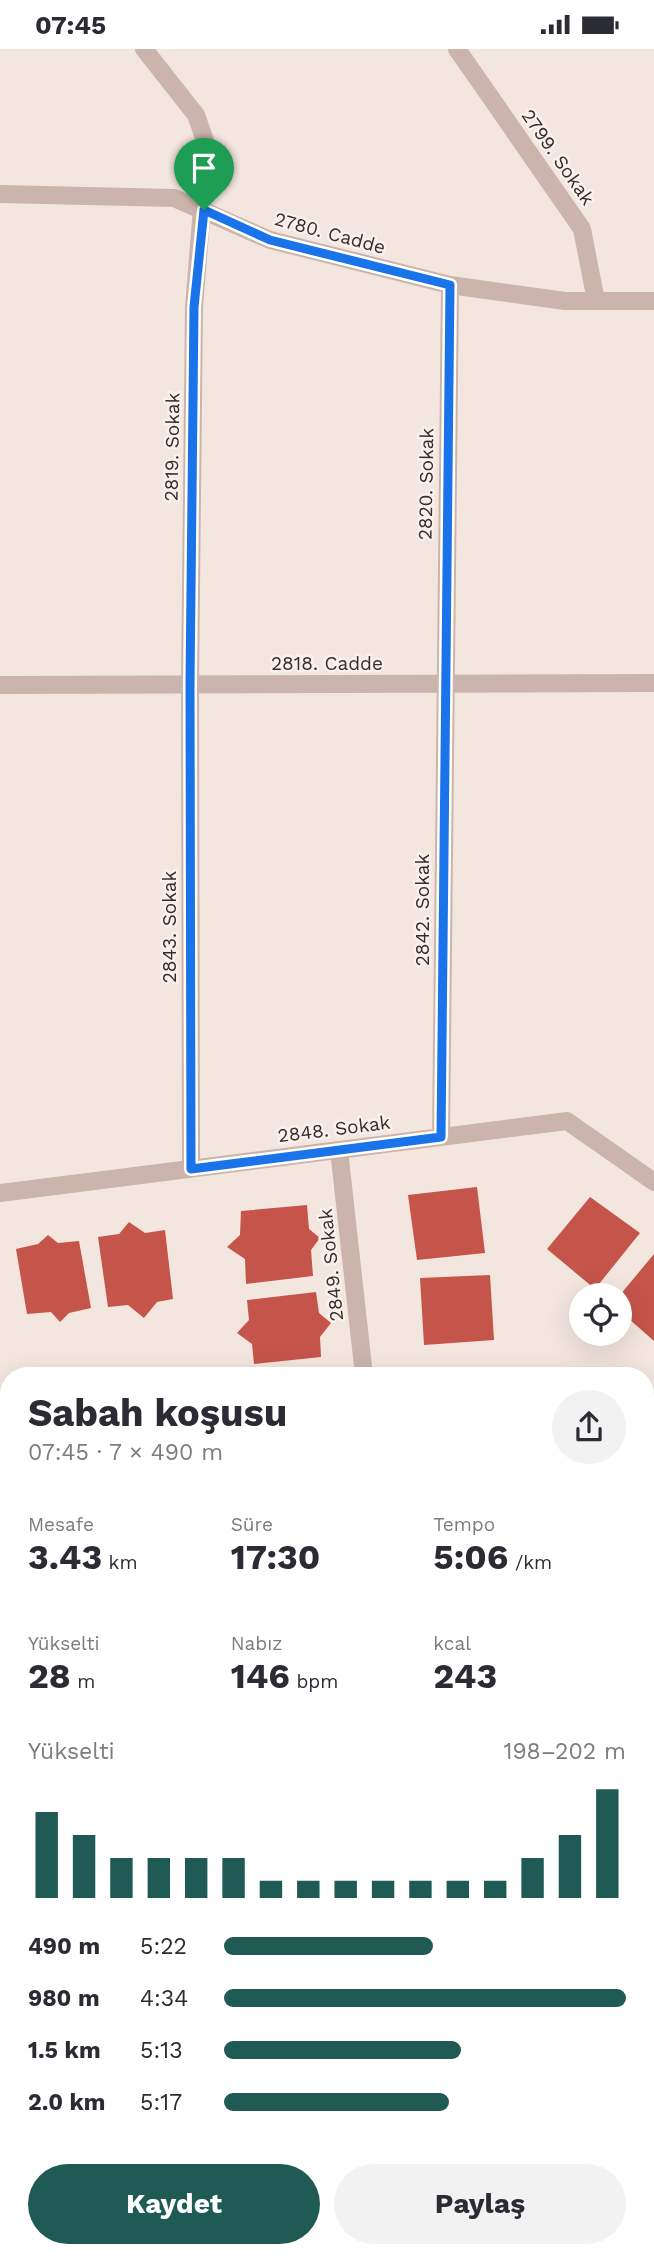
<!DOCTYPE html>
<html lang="tr">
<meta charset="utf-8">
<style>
body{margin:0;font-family:"Work Sans",sans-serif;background:#f2f2f3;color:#2b2b33;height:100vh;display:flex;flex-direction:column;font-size:26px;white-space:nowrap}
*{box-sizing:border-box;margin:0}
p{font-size:23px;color:#7c7c81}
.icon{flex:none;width:38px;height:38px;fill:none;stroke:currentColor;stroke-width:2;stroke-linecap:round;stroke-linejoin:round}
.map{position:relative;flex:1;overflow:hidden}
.drawer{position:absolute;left:0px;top:1318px;width:654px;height:891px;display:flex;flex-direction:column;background:#fff;border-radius:28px 28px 0 0;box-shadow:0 7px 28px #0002}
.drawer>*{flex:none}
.fabs{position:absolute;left:569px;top:1234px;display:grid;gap:14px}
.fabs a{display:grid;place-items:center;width:63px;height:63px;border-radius:50%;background:#fff;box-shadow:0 7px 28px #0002;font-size:35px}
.pin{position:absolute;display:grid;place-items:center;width:60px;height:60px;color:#fff;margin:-72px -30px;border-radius:50% 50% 50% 0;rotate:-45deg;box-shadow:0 0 7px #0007}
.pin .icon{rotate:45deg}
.round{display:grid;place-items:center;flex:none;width:74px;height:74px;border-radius:37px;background:#f2f2f3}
.summary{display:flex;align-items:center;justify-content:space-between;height:119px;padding:0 28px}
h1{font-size:38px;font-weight:700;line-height:52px}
.metrics{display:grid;grid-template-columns:repeat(3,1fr);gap:10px;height:119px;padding:7px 28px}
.metrics div{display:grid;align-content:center}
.metrics b{font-size:35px;font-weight:700}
.metrics small{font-size:19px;font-weight:400}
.metrics p{font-size:19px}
.chart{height:196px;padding:14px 28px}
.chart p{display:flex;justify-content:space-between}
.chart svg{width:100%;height:126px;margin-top:7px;stroke:#1f5a54;stroke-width:6}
.primary-button{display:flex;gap:14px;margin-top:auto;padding:14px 28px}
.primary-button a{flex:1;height:80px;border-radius:42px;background:#1f5a54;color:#fff;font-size:28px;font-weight:700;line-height:80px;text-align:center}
.primary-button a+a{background:#f2f2f3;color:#2b2b33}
ul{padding:0 28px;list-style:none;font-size:23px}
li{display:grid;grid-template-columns:112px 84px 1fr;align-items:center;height:52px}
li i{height:18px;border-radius:9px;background:#1f5a54}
.status{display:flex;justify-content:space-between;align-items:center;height:49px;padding:0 35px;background:#fff;direction:ltr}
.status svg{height:19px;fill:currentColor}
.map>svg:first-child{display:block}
.green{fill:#bcc29f}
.building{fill:#c5544b}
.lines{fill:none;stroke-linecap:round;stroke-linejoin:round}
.path{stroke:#b79e95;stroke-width:4.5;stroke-dasharray:3.5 3.5;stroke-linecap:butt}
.minor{stroke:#cbb4ab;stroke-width:18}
.route-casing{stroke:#fff;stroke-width:14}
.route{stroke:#1a73e8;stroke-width:9}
.labels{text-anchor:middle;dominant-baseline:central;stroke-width:5;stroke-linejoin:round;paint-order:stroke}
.street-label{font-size:19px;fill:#392c2a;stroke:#faf1ec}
</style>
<div class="status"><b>07:45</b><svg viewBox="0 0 49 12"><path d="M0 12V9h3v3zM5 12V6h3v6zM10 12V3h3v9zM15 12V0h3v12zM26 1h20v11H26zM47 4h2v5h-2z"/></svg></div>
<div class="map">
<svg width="654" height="2208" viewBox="0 0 654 2208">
<rect width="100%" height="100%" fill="#f3e6df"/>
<!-- green -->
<path class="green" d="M0 1629 9 1674V2200H150L152 2208H0Z"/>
<!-- building -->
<path class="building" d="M477 1138 485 1204 417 1211 408 1146Z
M590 1148 640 1184 595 1240 547 1200Z
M307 1156 309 1180 320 1189 311 1201 313 1227 246 1235 245 1210 227 1198 240 1186 241 1162Z
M129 1173 145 1184 165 1181 173 1250 157 1253 144 1269 128 1256 108 1258 98 1188 119 1185Z
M48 1186 58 1194 79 1192 91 1259 69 1264 60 1273 51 1263 27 1265 16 1200 38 1195Z
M654 1205V1292L620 1262V1246Z
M490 1226 494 1291 424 1296 420 1229Z
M316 1243 319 1264 331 1274 320 1288 321 1308 254 1315 252 1295 237 1284 249 1271 247 1251Z
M654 1359V1422L646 1423V1360Z
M654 1505V1573H651L646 1506Z
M226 2200H292V2201L266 2208H229Z"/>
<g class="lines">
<!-- path -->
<path class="path" d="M0 2035 7 2046
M9 2045 2 2055 3 2066 9 2072
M0 2124 9 2134
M65 2200 72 2208"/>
<!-- minor -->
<path class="minor" d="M144 0 196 66 207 97 194 258 190 635 191 1120
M457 0 582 180 596 252
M0 145 174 149 270 191 450 236 565 252H654
M0 636 654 634
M441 1088 450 236
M339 1101 364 1326
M0 1144 567 1072 654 1133
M646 1463H654
M0 1560 9 1559
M0 1580 9 1621
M646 1793H654
M646 2045 654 2037
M163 2200 166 2208
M438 2208 448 2200"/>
</g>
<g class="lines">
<!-- route casing -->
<g class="route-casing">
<path id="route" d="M204 161 270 191 450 236 441 1088 191 1120 190 635 194 258Z"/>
</g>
<!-- route -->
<use href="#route" class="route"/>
</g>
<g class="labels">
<!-- street labels -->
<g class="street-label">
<text transform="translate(558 108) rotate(55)">2799. Sokak</text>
<text transform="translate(330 184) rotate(15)">2780. Cadde</text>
<text transform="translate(172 398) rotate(-89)">2819. Sokak</text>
<text transform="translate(426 435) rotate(-89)">2820. Sokak</text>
<text x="327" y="614">2818. Cadde</text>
<text transform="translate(422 861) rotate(-90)">2842. Sokak</text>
<text transform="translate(169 878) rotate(-90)">2843. Sokak</text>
<text transform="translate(334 1080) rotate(-7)">2848. Sokak</text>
<text transform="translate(331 1216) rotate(-96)">2849. Sokak</text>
</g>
</g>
</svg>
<div class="fabs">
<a><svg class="icon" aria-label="locate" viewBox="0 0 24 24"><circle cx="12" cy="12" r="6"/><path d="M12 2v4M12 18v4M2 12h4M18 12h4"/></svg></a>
</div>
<div class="pin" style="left:204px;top:161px;background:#1e9e55"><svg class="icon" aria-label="arrive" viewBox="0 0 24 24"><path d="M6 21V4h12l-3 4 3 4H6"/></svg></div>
<section class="drawer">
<div class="summary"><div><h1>Sabah koşusu</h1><p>07:45 · 7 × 490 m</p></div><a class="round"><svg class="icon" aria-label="share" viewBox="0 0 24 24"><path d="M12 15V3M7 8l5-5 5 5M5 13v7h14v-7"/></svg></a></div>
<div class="metrics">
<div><p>Mesafe</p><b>3.43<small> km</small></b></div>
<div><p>Süre</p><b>17:30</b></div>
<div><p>Tempo</p><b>5:06<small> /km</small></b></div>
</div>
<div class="metrics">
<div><p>Yükselti</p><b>28<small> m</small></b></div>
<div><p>Nabız</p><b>146<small> bpm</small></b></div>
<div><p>kcal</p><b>243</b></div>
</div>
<div class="chart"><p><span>Yükselti</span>198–202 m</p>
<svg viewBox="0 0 160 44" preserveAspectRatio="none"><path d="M5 44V14M15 44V22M25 44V30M35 44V30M45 44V30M55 44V30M65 44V38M75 44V38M85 44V38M95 44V38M105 44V38M115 44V38M125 44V38M135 44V30M145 44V22M155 44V6"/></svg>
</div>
<ul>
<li><b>490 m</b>5:22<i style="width:52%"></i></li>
<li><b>980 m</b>4:34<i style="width:100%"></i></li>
<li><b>1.5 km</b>5:13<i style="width:59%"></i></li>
<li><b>2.0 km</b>5:17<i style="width:56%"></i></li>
</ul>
<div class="primary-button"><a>Kaydet</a><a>Paylaş</a></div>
</section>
</div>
